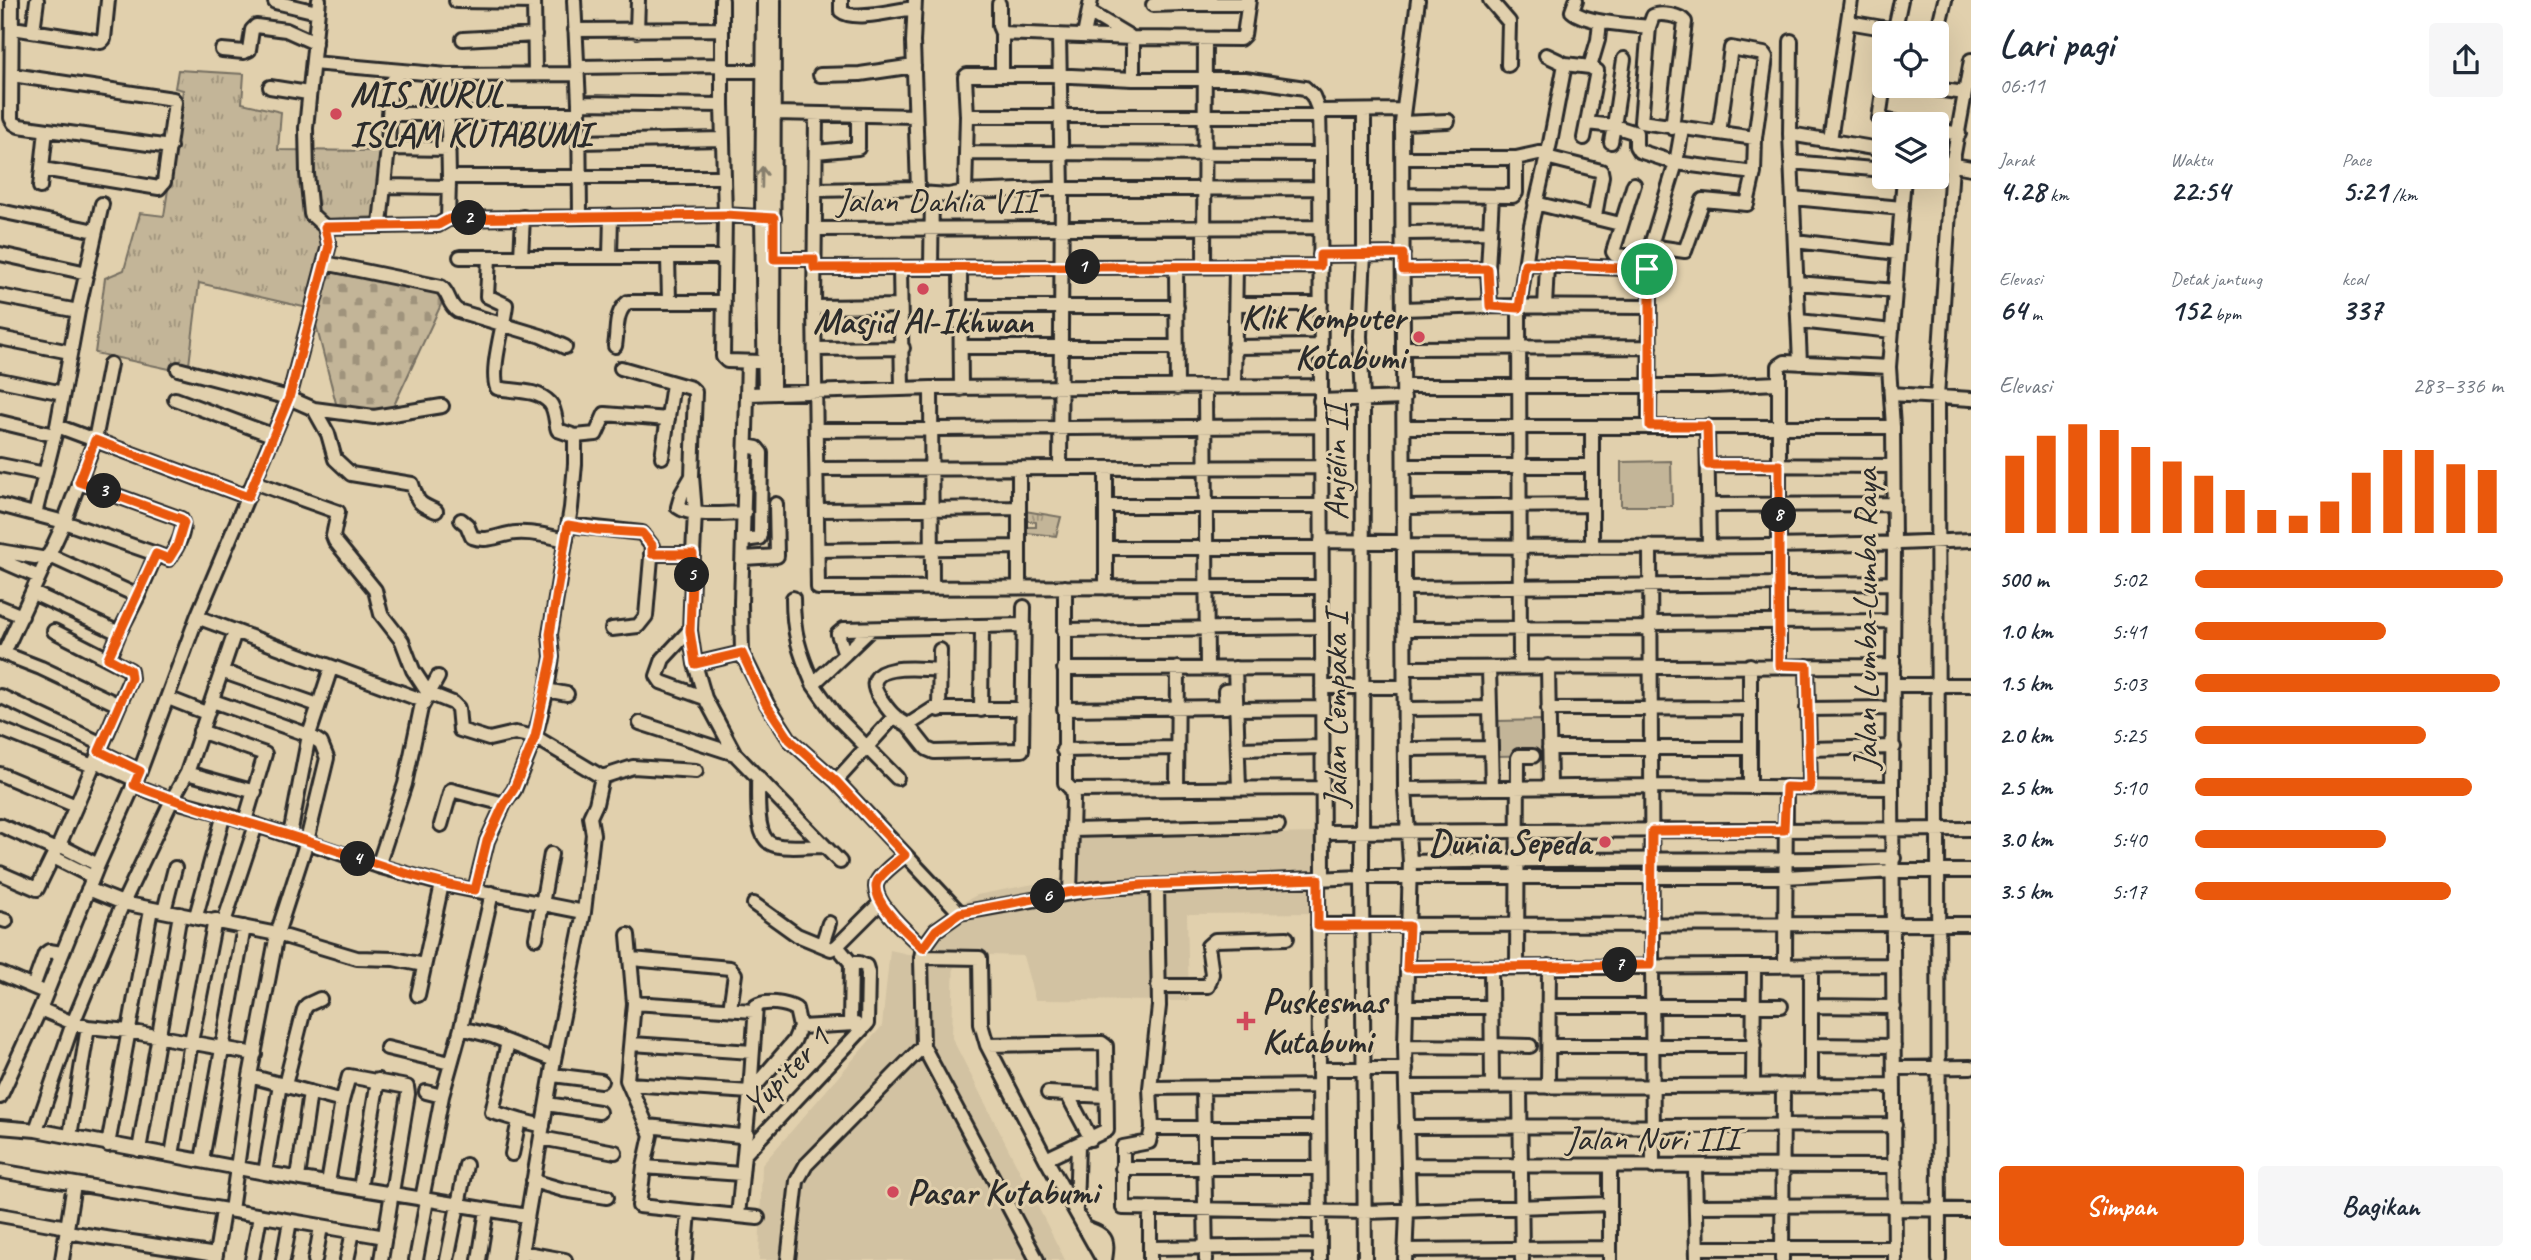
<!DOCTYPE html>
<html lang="id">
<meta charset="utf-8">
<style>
body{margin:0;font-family:Caveat,sans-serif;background:#f6f6f7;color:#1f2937;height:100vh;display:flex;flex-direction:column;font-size:26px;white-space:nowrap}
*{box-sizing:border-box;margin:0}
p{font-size:23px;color:#747a83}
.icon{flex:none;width:38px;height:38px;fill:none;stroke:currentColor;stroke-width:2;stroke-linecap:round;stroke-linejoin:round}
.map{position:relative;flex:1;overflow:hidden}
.sheet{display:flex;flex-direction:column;background:#fff;width:560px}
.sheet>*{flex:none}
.controls{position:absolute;left:1872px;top:21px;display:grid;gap:14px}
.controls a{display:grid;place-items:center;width:77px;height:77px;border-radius:7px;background:#fff;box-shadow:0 7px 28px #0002;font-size:35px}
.pin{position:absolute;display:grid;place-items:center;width:60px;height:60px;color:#fff;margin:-30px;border:4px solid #fff;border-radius:50%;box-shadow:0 2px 7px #0007}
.km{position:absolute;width:35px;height:35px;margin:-18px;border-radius:50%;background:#222;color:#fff;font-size:19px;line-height:35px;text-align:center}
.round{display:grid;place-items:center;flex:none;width:74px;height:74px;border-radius:7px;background:#f6f6f7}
.head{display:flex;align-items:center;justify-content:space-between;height:119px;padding:0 28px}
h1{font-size:38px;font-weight:600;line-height:52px}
.metrics{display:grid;grid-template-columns:repeat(3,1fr);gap:10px;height:119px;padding:7px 28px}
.metrics div{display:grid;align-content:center}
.metrics b{font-size:30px;font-weight:600}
.metrics small{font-size:19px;font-weight:400}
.metrics p{font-size:19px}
.chart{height:196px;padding:14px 28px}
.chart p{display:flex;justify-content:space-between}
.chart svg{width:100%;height:126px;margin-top:7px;stroke:#ea580c;stroke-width:6}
.cta{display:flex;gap:14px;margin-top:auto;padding:14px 28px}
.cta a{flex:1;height:80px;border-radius:7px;background:#ea580c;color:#fff;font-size:28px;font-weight:600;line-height:80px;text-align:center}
.cta a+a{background:#f6f6f7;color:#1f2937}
ul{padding:0 28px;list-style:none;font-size:23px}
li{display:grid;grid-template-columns:112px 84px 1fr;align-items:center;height:52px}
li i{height:18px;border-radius:9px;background:#ea580c}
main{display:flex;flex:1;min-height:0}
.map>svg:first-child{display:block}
.built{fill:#d2c2a2}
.grass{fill:url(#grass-tufts);stroke:#777062;stroke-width:2}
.cemetery{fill:url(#cemetery-stones);stroke:#777062;stroke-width:2}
.garden{fill:#c3b598;stroke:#777062;stroke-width:2}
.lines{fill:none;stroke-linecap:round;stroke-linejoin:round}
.minor-casing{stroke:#2b2b2b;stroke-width:18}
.minor{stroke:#e1d0ad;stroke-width:12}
.oneway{stroke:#867e6c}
.route-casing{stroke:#fff;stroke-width:14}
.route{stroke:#ea580c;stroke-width:9}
.poi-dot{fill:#d1495b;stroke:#e1d0ad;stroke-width:2.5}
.labels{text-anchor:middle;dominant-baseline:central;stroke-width:6;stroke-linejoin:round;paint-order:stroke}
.poi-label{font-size:35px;font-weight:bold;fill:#2b2b2b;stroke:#e1d0ad;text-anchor:start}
.street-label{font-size:35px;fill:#2b2b2b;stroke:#e1d0ad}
</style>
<main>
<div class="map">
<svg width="1971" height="1260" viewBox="0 0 1971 1260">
<defs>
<pattern id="grass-tufts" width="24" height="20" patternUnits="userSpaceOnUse" patternTransform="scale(1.75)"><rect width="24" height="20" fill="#c3b598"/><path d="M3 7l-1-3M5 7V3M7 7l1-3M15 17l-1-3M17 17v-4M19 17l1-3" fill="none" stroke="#9f937c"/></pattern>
<pattern id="cemetery-stones" width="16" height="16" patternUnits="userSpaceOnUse" patternTransform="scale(1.75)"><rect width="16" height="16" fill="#c3b598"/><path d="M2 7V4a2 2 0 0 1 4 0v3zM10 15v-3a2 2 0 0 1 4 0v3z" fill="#9f937c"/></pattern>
</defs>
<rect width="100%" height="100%" fill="#e1d0ad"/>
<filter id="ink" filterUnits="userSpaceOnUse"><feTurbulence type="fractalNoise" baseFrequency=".0143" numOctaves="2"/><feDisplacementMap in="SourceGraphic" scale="14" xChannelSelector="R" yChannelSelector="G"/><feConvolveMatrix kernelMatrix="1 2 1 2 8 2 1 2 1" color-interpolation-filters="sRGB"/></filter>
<g filter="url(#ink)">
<!-- built -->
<path class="built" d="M1317 833 1318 913 1187 914 1189 1001 1035 1000 1023 956 954 954 952 1038 1065 1260H759L762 1165 882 1026 890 950 921 957 947 911 977 895 1070 877 1072 837Z"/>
<!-- grass -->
<path class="grass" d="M178 70 244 74 242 103 281 112 278 150 384 151 378 217 323 219 326 235 312 309 199 283 188 373 95 353 105 278 124 270 140 213 164 216 183 90 175 88Z
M1025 511 1061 517 1056 536 1027 533V527H1036V522L1023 520Z"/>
<!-- cemetery -->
<path class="cemetery" d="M324 263 447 292 389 416 354 407 340 419 312 309Z"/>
<!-- garden -->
<path class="garden" d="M1671 461 1672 506H1621V462Z
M1544 720 1545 755 1497 756 1496 721Z"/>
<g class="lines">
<!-- minor casing -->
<g class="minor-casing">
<path id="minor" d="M12 0 11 118 14 123 19 126 170 147
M534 0 535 73
M574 0 579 103 580 216
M722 0V105L725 215 723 357 727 361 763 362
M764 0 762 217 765 392
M841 0V11C854 22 896 10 914 8
M915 0 913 42 918 188
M1183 0 1182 4H1248
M1490 0 1509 22 1508 65
M1576 0 1572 11C1586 23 1630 25 1649 27
M456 1 534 2
M275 2 317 12
M999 4V26L1002 33V74
M1153 5 1182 4
M1089 12 1129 36
M1848 22 1895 30
M13 28 101 42 104 39 108 0
M575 30 722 29
M33 31 37 0
M637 31 638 0
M1002 33 1133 38 1240 39 1244 35 1249 0
M1894 33 1901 0
M1937 33 1945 0
M1059 35 1062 190 1060 468
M1084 36 1091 0
M1133 38V79
M463 39 535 35
M1791 41 1790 134 1800 363
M222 50 244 52 249 50 252 30 256 26 286 30 315 43
M1546 55 1565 64
M1624 59 1614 126 1636 133V146L1639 151 1676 163 1754 173
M313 63 447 75 577 74
M577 67 722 65
M1590 67 1598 40 1600 22
M723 71H770
M12 75 173 99 175 102 164 182 159 188 42 169
M447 75 449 177H724
M820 75 860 74 914 66
M1885 78 1879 119 1904 124
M1913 86 1965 93
M270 87 308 93
M579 103 722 105
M1319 111 1403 110
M1364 111V254L1360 336 1363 399 1362 877 1365 1260
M775 113 915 116
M389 114H579
M816 115 814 307 818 588 1321 587
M967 116H1319
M1402 123 1448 121
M1587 123 1614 126 1611 142
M1672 128 1685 22C1680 15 1660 12 1653 16L1649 27 1641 122 1755 138
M1937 130 1959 134
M1790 134 1885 150
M1830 140 1851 0
M579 142 723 139
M388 148 449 149
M816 152 858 148V115
M966 153 1320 154
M1546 157 1601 171 1602 176 1595 216
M1403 158H1516L1548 151
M1791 162 1885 170
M1937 162 1971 168
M1634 184 1613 252 1615 255 1647 258
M385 186 449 187
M40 187 46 130
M918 188 920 193 948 195 965 192 1051 189 1319 188
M816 190 918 188
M965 192 967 116 965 77 967 75H1051L1133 79H1245L1305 88 1313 96 1319 111 1320 154 1323 879
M1403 195 1513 196 1516 193V158
M1793 198 1902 208
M1535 203 1620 224
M0 211 95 231
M448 219 449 181
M380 224 388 148 390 93 391 83 400 71
M325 227 438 225 448 219 725 215 774 218
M815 229 1319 227
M1403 233 1490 232
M1795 241 1898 253
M1650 246 1685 251 1703 200 1747 204 1754 173 1755 138 1766 57 1764 54 1731 48 1719 133
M0 254 87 273
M1320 255 1403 254
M610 256 611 216
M460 257H724
M521 257 523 217
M668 257 669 300
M489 258 487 296 506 305C504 326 490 369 497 388 514 392 536 388 550 403 556 410 555 422 558 430L575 436
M774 259H814
M325 263 441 287C450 294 448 305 458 311L541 336 565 347
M1525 264 1647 269
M931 267 932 195
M1176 267 1177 388
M1204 267 1205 39
M814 268 1320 266
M900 268 902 389
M960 268 961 389
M1403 270 1488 269
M1797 283 1896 291
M0 296 78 311
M1236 304H1321
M1490 306 1488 269 1492 196
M814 307 900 306
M960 307H1177
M1545 307 1547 265
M1403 309 1490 306 1649 307
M1799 321 1892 331
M0 338 70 352
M615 346C618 330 614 313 628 302H724
M961 347H1177
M1234 347 1320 346
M1403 348 1650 347
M815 349 903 348
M748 362 741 603 742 653 767 704 790 740 836 781 960 913
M621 368 691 388 695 392 692 476 695 512 693 554H651
M178 369 289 398 314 409 328 434 335 459 351 474 412 484C418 502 417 503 436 511
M0 380 63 393
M1404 386H1712L1778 383
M1234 387 1236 266
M931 388 932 587
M1205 388 1207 668
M773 392 774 0
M749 394 931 388 1320 386
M1891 394 1971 399
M175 399 272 435
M1320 401 1404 398
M314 409 374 417 442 406
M0 422 54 435
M57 426 248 497
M1649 426 1650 288 1647 258 1676 163 1682 129
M1707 426 1709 546
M1405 427H1893
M1592 427V547
M816 430 1321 426
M662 457 673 384
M0 465 45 474
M1708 465 1893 466
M1405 466H1592
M1106 468V588
M817 469 1321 467
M1019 469V587
M692 476 682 493 678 507C693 518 726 513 745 513
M254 482 338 512 333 536 335 541 375 590 381 614 402 641 413 670 428 693 453 703 458 708 460 730 489 739 515 733 535 737 602 777
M0 505 64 522 156 554
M1708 505 1893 504
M1106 506H1321
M1405 507 1592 505
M818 510 1019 508
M35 514 57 426 78 311 102 204
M461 520 467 525 472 537C488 543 500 534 516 533 533 532 549 536 566 540
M568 525 642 533 652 546 646 616 638 626 612 629
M744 540 759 538 760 534 761 453 757 448 746 446
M1321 541 1397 542 1405 546C1593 547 1782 549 1971 540
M1650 546 1653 1167
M1106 548H1321
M818 550 1019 547
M0 551 47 559
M693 554 690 630 695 664 705 698 735 754 840 862
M48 555 138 596 156 554 169 559C176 548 187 531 181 519L79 482
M744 558 777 556 776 504
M0 560 39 577
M1065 587V783L1072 790 1073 799 1070 892
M1404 588 1893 583
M33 593 119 633 138 596
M793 598C793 633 799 651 813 684
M0 607 22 616
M197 617 424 701
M1651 623 1893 621
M871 629 845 654 838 634 844 629 1024 625
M1405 629 1650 628
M690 630 663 659 657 676 661 682 705 698
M1064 630 1321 627
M54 631 130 670 131 678 119 705
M0 652 41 668 119 705 93 766 0 729
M4 653 62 527 95 440 110 364
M845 654 813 684 835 715 897 778
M109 658 119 633
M695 664 742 653
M1750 665V787
M1779 665V366L1785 362 1889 367
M1520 666 1519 308 1531 225 1550 143 1565 64 1590 67 1597 71 1584 138
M1548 666 1550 786
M1807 666 1810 788
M1235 668 1239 788
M1406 668 1894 666
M1489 668 1492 787
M1064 669 1321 668
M940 670C919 668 856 662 880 698 889 711 894 718 908 725L933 709H1023
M221 671 318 705
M1893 685H1971
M1322 687H1405
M546 690 567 694
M0 696 102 744
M168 698 206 713
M213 701 309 735 321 743 327 758 307 841 277 934 250 1076 231 1210
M1064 709 1226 707 1225 691 1235 690
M1235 709 1322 708
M1406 709 1490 708
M1548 709 1750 708
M1807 709 1893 708
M939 710 940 650
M981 710 982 627
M640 723 735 754
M908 725 927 749 934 752 1022 750 1024 607
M200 731 265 754 245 821
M1549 748H1750
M1239 749 1322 747
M1406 749 1491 748
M1809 749 1894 747
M1063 750 1177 748
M99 751 140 771
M95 761 136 780
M187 773 255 792
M0 774 76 806 93 766
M602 777 633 767 696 771
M758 777C759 794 754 837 772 844 783 849 810 846 822 846
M836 781 893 718
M134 785 172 800 224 814 378 866 442 884 584 912
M1177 789 1178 668
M1405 789 1652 786 1892 788
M1072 790 1322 788
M0 825 56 850 59 845 98 865
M441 825 451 790 504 804
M1073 830 1278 825
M1323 832 1971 829
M290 835 309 735 331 668
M59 845 76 806
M905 855C897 862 882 872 877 882 869 901 910 935 923 948
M53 857 93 877
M1410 862C1571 858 1732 861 1894 858
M378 866 405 784 421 708 438 677
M0 873 37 889 56 850
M1318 879 1320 1260
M1157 885 1159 1006 1150 1088 1152 1128 1149 1142 1123 1147V1208L1365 1212 1610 1204
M88 889 123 903 277 934 357 958 394 959 424 965
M475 890 487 841 504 804 514 790 535 737 547 689 552 657 550 634 571 508 575 464V436L596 434 605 414 668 419
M754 904 797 935 831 949 837 946 880 903
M164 911 175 868
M196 916 224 814
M0 919 6 921
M224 922 256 825
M1318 925 1971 924
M628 935 634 1003 627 1080 651 1135 644 1167 639 1206 758 1218
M536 938 551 854
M822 945 829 923
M837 946 851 963 850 1024
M921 957 980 958 981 1024 987 1045 1046 1159 1103 1260
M632 959 730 968 735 974 730 1009
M851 963H859L866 966 868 973 867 1024
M1785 965 1786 787
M1491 967 1492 1087
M1517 967 1518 758 1519 756H1533
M1407 968 1893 965
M0 973 40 990
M1158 986H1208L1212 974 1208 946 1215 940 1287 938
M33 987 45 954 49 951 62 953
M418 995 442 884
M634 1003 754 1011
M1549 1006H1781
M1811 1006 1894 1007
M1406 1007H1491
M40 1009 73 1023 88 1027 128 1031 255 1054
M800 1027 856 1024
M461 1028 492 893
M508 1042 492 1112 519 1120
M632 1044 752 1052
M987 1045 1102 1043 1106 1046 1107 1130 1046 1159
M1491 1045 1530 1046
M1811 1045 1894 1046
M1405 1046 1491 1047
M1549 1046H1754
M387 1048 450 1063
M1895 1068 1971 1067
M1319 1069H1406
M553 1075 601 1081
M250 1076 342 1101 349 1076 407 1087 408 1094 381 1260
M629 1084 750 1092 794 1041 800 1027
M285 1085 304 1010 307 1005 320 999
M1753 1085 1754 967
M1811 1085V967
M1407 1087 1894 1085
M1520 1087 1522 1260
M1548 1087 1549 966
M1150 1088 1319 1086
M1203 1088 1206 1260
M426 1092 442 1096
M1048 1093 1106 1096
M1067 1094 1091 1139
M0 1097 40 1009 98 865 140 771 197 617 289 398 329 245 325 227 311 214 307 174 306 128 319 0
M547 1104 599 1112
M648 1126 740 1136 747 1134
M0 1127 36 1130 265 1173 527 1216
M1406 1127 1895 1125
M1152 1128H1319
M36 1130 73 1023 123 903 172 800 187 773 235 632
M70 1136 88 1027
M541 1138 615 1152
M108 1145 151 909
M139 1150 180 914
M512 1154 519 1120 543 1126
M172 1155 191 1042 215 920
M744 1155 867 1024
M202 1160 244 927
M1408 1165 1895 1166
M644 1167 741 1174
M1610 1167V1260
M1695 1167 1697 1260
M1122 1168H1319
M0 1171 385 1237
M265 1173 280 1084
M298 1178 310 1092
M533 1181 564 1190 607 1197
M328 1183 342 1101
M360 1188 378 1080
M422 1199 442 1096 461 1028 492 1036 554 1060
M1696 1206 1895 1205
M1076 1208 1078 1145
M1895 1209 1971 1210
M0 1215 67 1227
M738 1216 750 1092 756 1006C765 1000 786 1003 796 1009L800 1027
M1084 1227C1105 1236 1109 1236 1105 1260
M67 1232 216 1255
M1150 1248 1320 1246
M1697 1248H1895
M1405 1250 1610 1248
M521 1252 565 1260
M62 1260 74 1184
M215 1260 223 1211
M252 1260 260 1216
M283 1260 290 1221
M315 1260 321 1227
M347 1260 353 1232
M416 1260 427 1200
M447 1260 466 1165
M479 1260 487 1210
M520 1260 554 1060 584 912 593 834 590 817 596 804 602 777
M685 1260 689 1212
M788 1260 797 1181 806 1165 923 1046
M1037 1260 923 1046 921 957 923 948 936 930 960 913 1098 888 1362 877H1785L1894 871H1971
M1150 1260V1209
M1405 1260 1407 1212 1409 1209 1405 1046 1410 862 1405 789 1402 123 1418 0
M1782 1260 1783 1085
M1895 1260 1892 788 1894 544 1893 427 1889 367 1904 177
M1939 1260 1937 397 1952 165 1971 60"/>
</g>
<!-- minor -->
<use href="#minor" class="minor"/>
</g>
<!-- one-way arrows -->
<defs><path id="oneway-shaft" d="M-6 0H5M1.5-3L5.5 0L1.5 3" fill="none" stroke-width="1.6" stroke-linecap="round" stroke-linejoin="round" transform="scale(1.75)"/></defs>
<use class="oneway" href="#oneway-shaft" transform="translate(762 177) rotate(-89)"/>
</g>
<g class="lines" filter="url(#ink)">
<!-- route casing -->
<g class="route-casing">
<path id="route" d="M725 215 774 218V259H814V268L1320 266V255L1403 254V270L1488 269 1490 306 1519 308 1525 264 1647 269 1650 288V426H1707L1708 465H1779V665L1807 666 1810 788 1786 787 1784 830 1652 831 1651 965 1407 968 1409 926H1318V879L1142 885 1070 892 960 913 936 930 923 948C910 935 869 901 877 882 882 872 897 862 905 855L836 781 790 740 766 704 742 653 695 664 690 631 693 554H652V545L642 533 598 530 568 525 550 634 552 657 535 737 514 789 504 804 487 841 475 890C415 880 359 857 301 839 245 821 188 807 134 785L140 771 99 751 131 678 130 670 108 658 156 554 169 559 177 546 184 523 181 519 79 482 95 440 248 497 289 398 329 246 325 227 438 225 449 219Z"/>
</g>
<!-- route -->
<use href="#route" class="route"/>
</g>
<!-- markers -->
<g class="poi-dot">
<circle cx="336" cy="114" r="7"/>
<circle cx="923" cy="289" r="7"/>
<circle cx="1419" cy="337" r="7"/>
<circle cx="1605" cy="842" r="7"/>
<path d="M1242.5 1010.5h7v7h7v7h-7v7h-7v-7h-7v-7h7z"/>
<circle cx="893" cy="1192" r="7"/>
</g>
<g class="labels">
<!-- poi labels -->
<g class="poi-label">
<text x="350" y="94">MIS NURUL<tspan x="350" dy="40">ISLAM KUTABUMI</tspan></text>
<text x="1405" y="317" text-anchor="end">Klik Komputer<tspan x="1405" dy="40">Kotabumi</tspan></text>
<text x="923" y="321" text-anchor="middle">Masjid Al-Ikhwan</text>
<text x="1591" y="842" text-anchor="end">Dunia Sepeda</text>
<text x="1262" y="1001">Puskesmas<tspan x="1262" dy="40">Kutabumi</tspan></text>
<text x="907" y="1192">Pasar Kutabumi</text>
</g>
<!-- street labels -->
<g class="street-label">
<text x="937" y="200">Jalan Dahlia VII</text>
<text transform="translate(1335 462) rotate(-90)">Anjelin II</text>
<text transform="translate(1865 619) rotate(-90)">Jalan Lumba-Lumba Raya</text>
<text transform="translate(1335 710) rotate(-90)">Jalan Cempaka I</text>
<text transform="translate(786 1071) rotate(-46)">Yupiter 1</text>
<text x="1652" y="1138">Jalan Nuri III</text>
</g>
</g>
</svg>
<div class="controls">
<a><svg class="icon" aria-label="locate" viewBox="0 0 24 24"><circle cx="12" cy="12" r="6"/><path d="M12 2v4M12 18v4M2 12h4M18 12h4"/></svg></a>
<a><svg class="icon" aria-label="layers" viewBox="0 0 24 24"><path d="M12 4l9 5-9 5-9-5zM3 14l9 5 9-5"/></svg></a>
</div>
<div class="pin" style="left:1647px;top:269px;background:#1e9e55"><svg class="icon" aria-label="arrive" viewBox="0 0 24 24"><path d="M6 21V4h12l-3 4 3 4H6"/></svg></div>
<b class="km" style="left:1083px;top:267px">1</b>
<b class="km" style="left:469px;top:218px">2</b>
<b class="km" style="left:104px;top:491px">3</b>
<b class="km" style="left:358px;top:859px">4</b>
<b class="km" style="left:692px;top:575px">5</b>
<b class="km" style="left:1048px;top:896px">6</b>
<b class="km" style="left:1620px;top:965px">7</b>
<b class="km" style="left:1779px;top:515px">8</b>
</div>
<section class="sheet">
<div class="head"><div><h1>Lari pagi</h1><p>06:11</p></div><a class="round"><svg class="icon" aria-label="share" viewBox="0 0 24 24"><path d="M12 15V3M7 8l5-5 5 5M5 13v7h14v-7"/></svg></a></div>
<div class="metrics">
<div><p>Jarak</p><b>4.28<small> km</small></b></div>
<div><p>Waktu</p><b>22:54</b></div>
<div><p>Pace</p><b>5:21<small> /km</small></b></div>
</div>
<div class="metrics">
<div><p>Elevasi</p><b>64<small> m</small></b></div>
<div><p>Detak jantung</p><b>152<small> bpm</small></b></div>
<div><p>kcal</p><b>337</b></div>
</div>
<div class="chart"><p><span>Elevasi</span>283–336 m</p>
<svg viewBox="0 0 160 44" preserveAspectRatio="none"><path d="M5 44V17M15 44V10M25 44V6M35 44V8M45 44V14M55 44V19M65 44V24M75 44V29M85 44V36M95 44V38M105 44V33M115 44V23M125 44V15M135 44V15M145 44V20M155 44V22"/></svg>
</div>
<ul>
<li><b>500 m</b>5:02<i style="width:100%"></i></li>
<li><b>1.0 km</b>5:41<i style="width:62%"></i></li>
<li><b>1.5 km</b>5:03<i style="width:99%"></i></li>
<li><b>2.0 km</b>5:25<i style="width:75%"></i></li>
<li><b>2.5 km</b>5:10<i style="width:90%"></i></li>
<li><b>3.0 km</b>5:40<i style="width:62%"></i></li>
<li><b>3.5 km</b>5:17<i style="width:83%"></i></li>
</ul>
<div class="cta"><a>Simpan</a><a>Bagikan</a></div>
</section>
</main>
